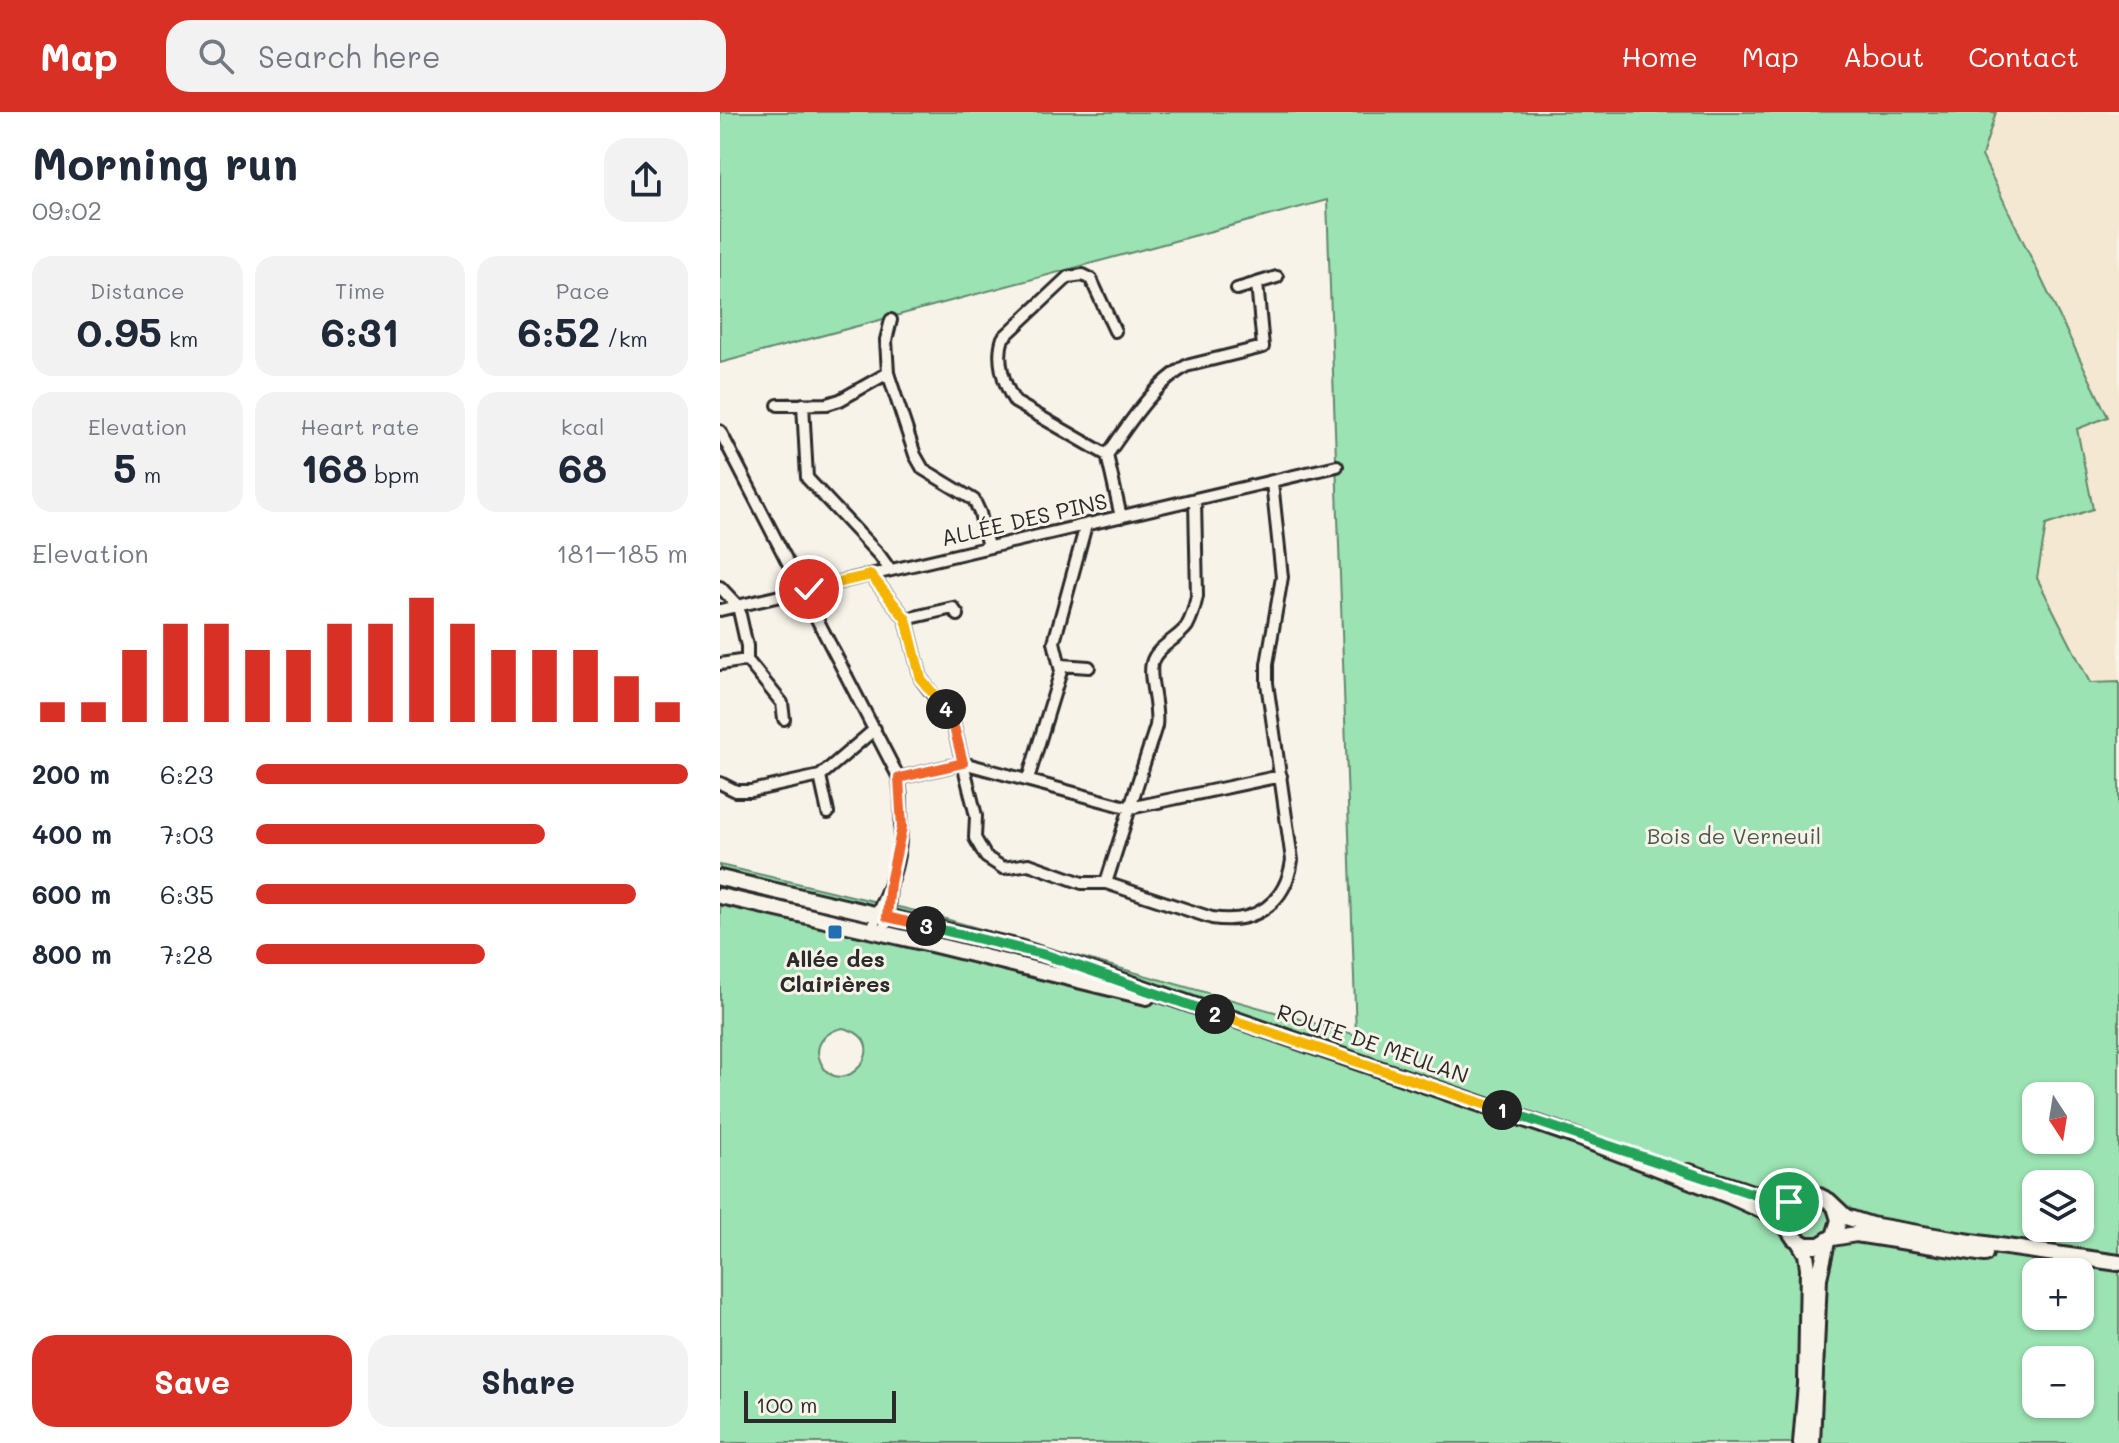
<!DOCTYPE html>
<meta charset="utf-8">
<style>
body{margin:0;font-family:Mali,sans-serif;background:#f2f2f3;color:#1f2937;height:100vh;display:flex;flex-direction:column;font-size:30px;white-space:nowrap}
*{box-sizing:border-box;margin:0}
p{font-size:26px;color:#747a83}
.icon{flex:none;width:44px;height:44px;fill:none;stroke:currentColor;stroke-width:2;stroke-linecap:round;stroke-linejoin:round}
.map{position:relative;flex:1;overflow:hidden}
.details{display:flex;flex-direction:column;background:#fff;width:720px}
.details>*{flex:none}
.needle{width:52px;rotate:168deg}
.fabs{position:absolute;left:1302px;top:970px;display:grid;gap:16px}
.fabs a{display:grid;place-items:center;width:72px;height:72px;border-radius:16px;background:#fff;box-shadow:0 2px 6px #0004;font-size:40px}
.scale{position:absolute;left:24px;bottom:20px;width:152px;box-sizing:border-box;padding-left:8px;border:4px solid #2b2b2b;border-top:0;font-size:22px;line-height:28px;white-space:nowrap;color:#2b2b2b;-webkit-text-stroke:6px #f7f3e8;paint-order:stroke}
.pin{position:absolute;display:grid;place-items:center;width:68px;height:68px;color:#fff;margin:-34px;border:4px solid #fff;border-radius:50%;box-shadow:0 2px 8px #0007}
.km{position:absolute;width:40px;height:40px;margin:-20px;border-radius:50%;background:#222;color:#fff;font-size:22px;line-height:40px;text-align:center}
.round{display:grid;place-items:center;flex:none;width:84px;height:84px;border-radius:24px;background:#f2f2f3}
.overview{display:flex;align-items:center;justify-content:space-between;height:136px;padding:0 32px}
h1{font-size:44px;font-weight:700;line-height:60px}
.metrics{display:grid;grid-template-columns:repeat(3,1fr);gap:12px;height:136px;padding:8px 32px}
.metrics div{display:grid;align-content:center;border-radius:20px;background:#f2f2f3;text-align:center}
.metrics b{font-size:40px;font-weight:700}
.metrics small{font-size:22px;font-weight:400}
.metrics p{font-size:22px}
.chart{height:224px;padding:16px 32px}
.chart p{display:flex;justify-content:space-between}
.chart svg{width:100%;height:144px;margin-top:8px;stroke:#d93025;stroke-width:6}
.action{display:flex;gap:16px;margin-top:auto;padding:16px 32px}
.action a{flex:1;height:92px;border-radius:24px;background:#d93025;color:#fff;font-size:32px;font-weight:700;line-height:92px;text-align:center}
.action a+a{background:#f2f2f3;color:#1f2937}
ul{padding:0 32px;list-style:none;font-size:26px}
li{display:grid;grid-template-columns:128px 96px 1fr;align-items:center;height:60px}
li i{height:20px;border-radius:10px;background:#d93025}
header{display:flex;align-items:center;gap:48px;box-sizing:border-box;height:112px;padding:0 40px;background:#d93025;color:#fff}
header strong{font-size:38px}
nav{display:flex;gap:44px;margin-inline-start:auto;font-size:28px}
.search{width:560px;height:72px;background:#f2f2f3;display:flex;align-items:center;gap:20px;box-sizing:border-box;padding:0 28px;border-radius:24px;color:#747a83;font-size:30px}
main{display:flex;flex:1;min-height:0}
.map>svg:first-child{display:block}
.built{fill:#f5e8d3}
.green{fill:#9be3b2;stroke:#63876e;stroke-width:2;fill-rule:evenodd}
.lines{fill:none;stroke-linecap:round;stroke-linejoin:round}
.street-casing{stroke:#2b2b2b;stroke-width:16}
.secondary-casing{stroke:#2b2b2b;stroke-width:20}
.street{stroke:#f7f3e8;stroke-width:10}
.secondary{stroke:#f7f3e8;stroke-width:14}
.split-1-casing{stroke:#fff;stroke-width:16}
.split-2-casing{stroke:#fff;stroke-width:16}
.split-3-casing{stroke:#fff;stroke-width:16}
.split-4-casing{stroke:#fff;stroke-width:16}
.split-5-casing{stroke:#fff;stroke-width:16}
.split-1{stroke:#22a559;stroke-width:10}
.split-2{stroke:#f5b400;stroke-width:10}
.split-3{stroke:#22a559;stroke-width:10}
.split-4{stroke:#f0652b;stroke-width:10}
.split-5{stroke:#f5b400;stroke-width:10}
.poi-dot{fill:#1f6fb2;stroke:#f7f3e8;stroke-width:3}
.labels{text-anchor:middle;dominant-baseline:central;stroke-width:6;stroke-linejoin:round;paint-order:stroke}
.street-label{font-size:22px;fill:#2b2b2b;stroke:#f7f3e8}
.park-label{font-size:22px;fill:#47594d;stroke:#f7f3e8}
.poi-label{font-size:22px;font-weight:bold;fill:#2b2b2b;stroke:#f7f3e8}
</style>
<header>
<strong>Map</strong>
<div class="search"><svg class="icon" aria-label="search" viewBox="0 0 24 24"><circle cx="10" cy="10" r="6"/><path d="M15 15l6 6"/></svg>Search here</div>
<nav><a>Home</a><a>Map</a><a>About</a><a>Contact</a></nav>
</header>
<main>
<section class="details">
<div class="overview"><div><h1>Morning run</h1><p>09:02</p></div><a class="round"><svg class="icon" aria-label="share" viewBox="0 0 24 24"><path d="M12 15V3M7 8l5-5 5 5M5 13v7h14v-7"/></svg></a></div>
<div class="metrics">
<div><p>Distance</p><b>0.95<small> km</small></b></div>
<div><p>Time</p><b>6:31</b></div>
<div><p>Pace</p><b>6:52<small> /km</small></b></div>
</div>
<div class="metrics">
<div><p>Elevation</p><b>5<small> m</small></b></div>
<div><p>Heart rate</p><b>168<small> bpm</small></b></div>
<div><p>kcal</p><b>68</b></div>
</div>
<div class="chart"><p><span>Elevation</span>181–185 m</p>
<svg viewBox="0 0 160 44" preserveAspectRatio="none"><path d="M5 44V38M15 44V38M25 44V22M35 44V14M45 44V14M55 44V22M65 44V22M75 44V14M85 44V14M95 44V6M105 44V14M115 44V22M125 44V22M135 44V22M145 44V30M155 44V38"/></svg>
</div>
<ul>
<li><b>200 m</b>6:23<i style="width:100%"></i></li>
<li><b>400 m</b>7:03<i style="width:67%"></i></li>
<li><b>600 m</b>6:35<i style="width:88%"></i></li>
<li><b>800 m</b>7:28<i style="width:53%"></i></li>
</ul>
<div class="action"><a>Save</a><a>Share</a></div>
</section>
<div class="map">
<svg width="1399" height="1331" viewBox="0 0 1399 1331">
<rect width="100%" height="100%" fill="#f7f3e8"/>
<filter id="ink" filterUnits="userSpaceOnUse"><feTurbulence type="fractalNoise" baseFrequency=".0125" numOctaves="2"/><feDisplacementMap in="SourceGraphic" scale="16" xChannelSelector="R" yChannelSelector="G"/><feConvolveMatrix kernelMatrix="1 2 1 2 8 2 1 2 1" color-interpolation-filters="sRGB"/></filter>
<g filter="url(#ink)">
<!-- built -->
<path class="built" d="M1276 0H1399V570L1370 571 1317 466 1326 413 1373 396 1357 317 1387 305 1262 44Z"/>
<!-- green -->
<path class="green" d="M0 0H1276L1262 44 1388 305 1357 317 1373 397 1326 413 1317 466 1370 571 1399 570V1331H0V753L208 802 636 923 607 88 0 251ZM123 916C178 929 121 992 101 951 92 933 106 919 123 916ZM1316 984H1360V1028H1316ZM1316 1072H1360V1116H1316ZM1316 1160H1360V1204H1316ZM1316 1248H1360V1292H1316Z"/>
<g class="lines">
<!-- street casing -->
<g class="street-casing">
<path id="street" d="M517 177 557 165
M171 208 166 228 168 261 195 343 203 357 254 388 260 401 268 435
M83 292 87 366 160 444 170 458
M58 293 107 292 120 288 168 261
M0 319 179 666C183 701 183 739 170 772 163 788 156 802 152 819
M387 343 295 290C283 272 276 246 283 226L348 165 363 163 371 167 395 219
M401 405 387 343C409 312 432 274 466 254L543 235 537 171
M151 463 186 507 201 567 232 607 256 704 255 726 266 745 283 756 309 752 362 771H386L492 806C535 813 566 791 572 748L547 571V552L562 465 552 370
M0 475 18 494 27 534V548L0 552
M0 498 617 354
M186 507 233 496 238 503
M27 548 62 591 64 607
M340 553 369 555
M100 664 108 701
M179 666 243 651 410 696 561 664
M308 667 341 559 334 530 366 413
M0 671 16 679H31L100 664 155 617
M386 771 436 614C439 594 428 566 432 551 436 535 458 527 467 514 472 505 475 494 477 484L475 388
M163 821 168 801 170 773"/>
</g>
<!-- secondary casing -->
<g class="secondary-casing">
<path id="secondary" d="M0 766 296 835 406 870 854 1024 1010 1084 1061 1107 1074 1126 1086 1133H1100L1114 1124 1119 1108 1115 1095
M0 784 215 833 427 885
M969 1060 1059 1090 1099 1084 1109 1089 1126 1105 1151 1113 1244 1129 1399 1151
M1112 1126 1136 1122 1265 1142
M1079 1130 1086 1142 1088 1156 1086 1272 1081 1331
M1092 1331 1099 1166 1107 1130"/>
</g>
<!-- street -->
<use href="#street" class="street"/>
<!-- secondary -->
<use href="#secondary" class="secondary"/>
</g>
</g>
<g class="lines" filter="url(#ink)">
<!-- split-1 casing -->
<g class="split-1-casing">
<path id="split-1" d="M782 998 1051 1088 1069 1090"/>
</g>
<!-- split-2 casing -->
<g class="split-2-casing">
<path id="split-2" d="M495 902 782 998"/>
</g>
<!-- split-3 casing -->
<g class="split-3-casing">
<path id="split-3" d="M206 814 326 843 495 902"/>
</g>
<!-- split-4 casing -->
<g class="split-4-casing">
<path id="split-4" d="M206 814 167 805 170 771 182 715 179 666 243 651 232 607 226 597"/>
</g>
<!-- split-5 casing -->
<g class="split-5-casing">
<path id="split-5" d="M89 477 151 463 186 507 201 567 226 597"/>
</g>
<!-- split-1 -->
<use href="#split-1" class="split-1"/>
<!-- split-2 -->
<use href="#split-2" class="split-2"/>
<!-- split-3 -->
<use href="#split-3" class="split-3"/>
<!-- split-4 -->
<use href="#split-4" class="split-4"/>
<!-- split-5 -->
<use href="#split-5" class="split-5"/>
</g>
<!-- markers -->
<rect class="poi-dot" x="107" y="812" width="16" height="16" rx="4"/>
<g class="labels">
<!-- street labels -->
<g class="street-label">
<text transform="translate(304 407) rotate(-13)">ALLÉE DES PINS</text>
<text transform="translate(653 931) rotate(19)">ROUTE DE MEULAN</text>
</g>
<!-- park labels -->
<g class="park-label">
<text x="1014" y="723">Bois de Verneuil</text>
</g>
<!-- poi labels -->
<g class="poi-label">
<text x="115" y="846">Allée des<tspan x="115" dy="25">Clairières</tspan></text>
</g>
</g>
</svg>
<div class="fabs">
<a><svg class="needle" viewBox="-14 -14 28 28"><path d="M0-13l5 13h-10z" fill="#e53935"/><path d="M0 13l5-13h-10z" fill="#747a83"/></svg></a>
<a><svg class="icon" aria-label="layers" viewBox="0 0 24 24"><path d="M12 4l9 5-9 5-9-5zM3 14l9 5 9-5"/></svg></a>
<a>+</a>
<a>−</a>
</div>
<div class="scale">100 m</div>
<div class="pin" style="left:1069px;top:1090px;background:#1e9e55"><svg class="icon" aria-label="arrive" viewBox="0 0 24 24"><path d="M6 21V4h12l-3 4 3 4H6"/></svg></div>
<div class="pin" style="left:89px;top:477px;background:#d93025"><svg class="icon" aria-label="check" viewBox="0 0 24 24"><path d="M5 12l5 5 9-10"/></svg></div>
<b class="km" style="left:782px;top:998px">1</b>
<b class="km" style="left:495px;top:902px">2</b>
<b class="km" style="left:206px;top:814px">3</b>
<b class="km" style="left:226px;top:597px">4</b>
</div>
</main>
